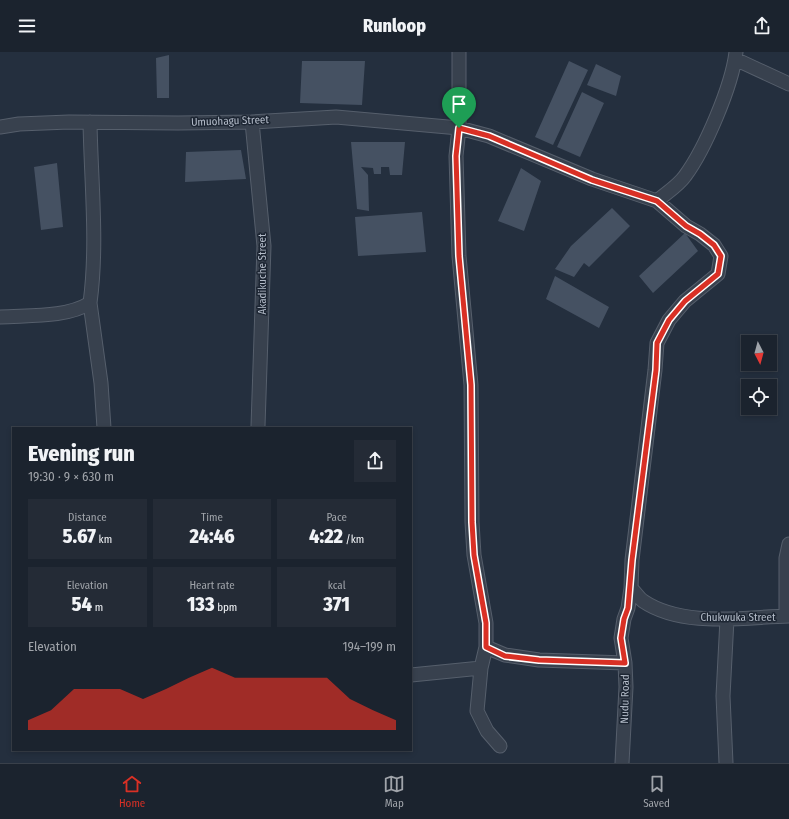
<!DOCTYPE html>
<meta charset="utf-8">
<style>
body{margin:0;font-family:"Fira Sans Condensed",sans-serif;background:#242b36;color:#f1f3f6;height:100vh;display:flex;flex-direction:column;font-size:15px;white-space:nowrap}
*{box-sizing:border-box;margin:0}
p{font-size:13px;color:#a0a4aa}
.icon{flex:none;width:22px;height:22px;fill:none;stroke:currentColor;stroke-width:2;stroke-linecap:round;stroke-linejoin:round}
.map{position:relative;flex:1;overflow:hidden}
.panel{position:absolute;left:12px;top:375px;width:400px;height:324px;display:flex;flex-direction:column;background:#1b232e;border-radius:0px;box-shadow:0 2px 6px #0003,0 0 0 1px #39404a}
.panel>*{flex:none}
.needle{width:26px;rotate:174deg}
.fabs{position:absolute;left:741px;top:283px;display:grid;gap:8px}
.fabs a{display:grid;place-items:center;width:36px;height:36px;border-radius:0px;background:#1b232e;box-shadow:0 2px 6px #0003,0 0 0 1px #39404a;font-size:20px}
.pin{position:absolute;display:grid;place-items:center;width:34px;height:34px;color:#fff;margin:-41px -17px;border-radius:50% 50% 50% 0;rotate:-45deg;box-shadow:0 0 4px #0007}
.pin .icon{rotate:45deg}
.round{display:grid;place-items:center;flex:none;width:42px;height:42px;border-radius:0px;background:#242b36}
.headline{display:flex;align-items:center;justify-content:space-between;height:68px;padding:0 16px}
h1{font-size:22px;font-weight:800;line-height:30px}
.figures{display:grid;grid-template-columns:repeat(3,1fr);gap:6px;height:68px;padding:4px 16px}
.figures div{display:grid;align-content:center;border-radius:0px;background:#242b36;text-align:center}
.figures b{font-size:20px;font-weight:800}
.figures small{font-size:11px;font-weight:400}
.figures p{font-size:11px}
.chart{height:112px;padding:8px 16px}
.chart p{display:flex;justify-content:space-between}
.chart svg{width:100%;height:72px;margin-top:4px;fill:#d93025;opacity:.7}
header{display:flex;justify-content:space-between;align-items:center;height:52px;padding:0 16px;background:#1b232e;font-size:18px;font-weight:800}
.tabs{display:flex;justify-content:space-around;align-items:center;height:56px;border-top:1px solid #39404a;background:#1b232e;font-size:11px;color:#a0a4aa}
.tabs a{display:grid;justify-items:center;gap:2px}
.tabs .on{color:#d93025}
.map>svg:first-child{display:block}
.building{fill:#455162}
.lines{fill:none;stroke-linecap:round;stroke-linejoin:round}
.street-casing{stroke:#565f6c;stroke-width:15}
.street{stroke:#38414e;stroke-width:13}
.route-casing{stroke:#fff;stroke-width:8}
.route{stroke:#d93025;stroke-width:5}
.labels{text-anchor:middle;dominant-baseline:central;stroke-width:3;stroke-linejoin:round;paint-order:stroke}
.street-label{font-size:11px;fill:#b4bcc9;stroke:#1d2633}
</style>
<header><svg class="icon" aria-label="menu" viewBox="0 0 24 24"><path d="M4 6h16M4 12h16M4 18h16"/></svg>Runloop<svg class="icon" aria-label="share" viewBox="0 0 24 24"><path d="M12 15V3M7 8l5-5 5 5M5 13v7h14v-7"/></svg></header>
<div class="map">
<svg width="789" height="711" viewBox="0 0 789 711">
<rect width="100%" height="100%" fill="#242f3e"/>
<!-- building -->
<path class="building" d="M169 3V46H157L156 6Z
M302 9H365L362 53 300 51Z
M569 9 588 18 553 93 535 85Z
M596 12 621 24 616 44 587 33Z
M582 40 604 51 580 105 557 95Z
M351 90H405L402 123H390L389 115H381V122H374L373 116 361 115 368 123 369 159 357 157Z
M241 98 246 127 185 130 186 100Z
M57 111 63 175 41 178 34 115Z
M521 116 541 129 524 179 498 169Z
M612 156 630 174 589 215 584 211 574 225 555 217 571 194Z
M422 160 426 200 358 204 355 165Z
M685 181 698 199 653 241 639 224Z
M555 224 609 255 599 276 546 247Z"/>
<g class="lines">
<!-- street casing -->
<g class="street-casing">
<path id="street" d="M459 0V76L456 104 459 204 471 333 472 470 474 503 486 571V595L481 616 477 659 487 679 500 694
M735 7 789 32
M252 70 264 194 258 374
M0 75 19 72 69 70 178 71 252 70 336 65 459 76 489 84 592 127 657 149 686 174 700 182 714 193 721 204 718 222 685 249 669 268 657 291 655 318 632 508 631 536C635 540 639 546 643 549 683 576 744 565 789 564
M657 149C666 141 678 134 685 124 705 97 732 34 736 0
M90 251 101 331 104 376
M0 265C28 263 66 266 90 251 98 192 91 130 90 70
M786 564V506L789 492
M486 595 505 603 539 608 625 611
M411 623 481 616
M622 711 626 635 625 611 621 586 624 567 628 556 631 536
M726 711 723 644 727 567"/>
</g>
<!-- street -->
<use href="#street" class="street"/>
</g>
<g class="lines">
<!-- route casing -->
<g class="route-casing">
<path id="route" d="M459 76 489 84 592 128 657 149 686 174 700 182 714 193 721 204 718 222 685 249 669 268 657 291 656 318 632 508 628 556 624 567 621 586 625 611 539 608 505 604 486 595V571L474 503 472 470 471 333 459 204 456 104Z"/>
</g>
<!-- route -->
<use href="#route" class="route"/>
</g>
<g class="labels">
<!-- street labels -->
<g class="street-label">
<text transform="translate(230 69) rotate(-2)">Umuohagu Street</text>
<text transform="translate(262 222) rotate(-90)">Akadikuche Street</text>
<text x="738" y="565">Chukwuka Street</text>
<text transform="translate(625 647) rotate(-89)">Nudu Road</text>
</g>
</g>
</svg>
<div class="fabs">
<a><svg class="needle" viewBox="-14 -14 28 28"><path d="M0-13l5 13h-10z" fill="#e53935"/><path d="M0 13l5-13h-10z" fill="#a0a4aa"/></svg></a>
<a><svg class="icon" aria-label="locate" viewBox="0 0 24 24"><circle cx="12" cy="12" r="6"/><path d="M12 2v4M12 18v4M2 12h4M18 12h4"/></svg></a>
</div>
<div class="pin" style="left:459px;top:76px;background:#1e9e55"><svg class="icon" aria-label="arrive" viewBox="0 0 24 24"><path d="M6 21V4h12l-3 4 3 4H6"/></svg></div>
<section class="panel">
<div class="headline"><div><h1>Evening run</h1><p>19:30 · 9 × 630 m</p></div><a class="round"><svg class="icon" aria-label="share" viewBox="0 0 24 24"><path d="M12 15V3M7 8l5-5 5 5M5 13v7h14v-7"/></svg></a></div>
<div class="figures">
<div><p>Distance</p><b>5.67<small> km</small></b></div>
<div><p>Time</p><b>24:46</b></div>
<div><p>Pace</p><b>4:22<small> /km</small></b></div>
</div>
<div class="figures">
<div><p>Elevation</p><b>54<small> m</small></b></div>
<div><p>Heart rate</p><b>133<small> bpm</small></b></div>
<div><p>kcal</p><b>371</b></div>
</div>
<div class="chart"><p><span>Elevation</span>194–199 m</p>
<svg viewBox="0 0 160 44" preserveAspectRatio="none"><path d="M0 44V38L10 32L20 19L30 19L40 19L50 25L60 19L70 12L80 6L90 12L100 12L110 12L120 12L130 12L140 25L150 32L160 38V44z"/></svg>
</div>
</section>
</div>
<nav class="tabs">
<a class="on"><svg class="icon" aria-label="home" viewBox="0 0 24 24"><path d="M3 11l9-7 9 7M6 9v11h12V9"/></svg>Home</a>
<a><svg class="icon" aria-label="map" viewBox="0 0 24 24"><path d="M3 6l6-2 6 2 6-2v14l-6 2-6-2-6 2zM9 4v14M15 6v14"/></svg>Map</a>
<a><svg class="icon" aria-label="saved" viewBox="0 0 24 24"><path d="M7 4h10v16l-5-4-5 4z"/></svg>Saved</a>
</nav>
